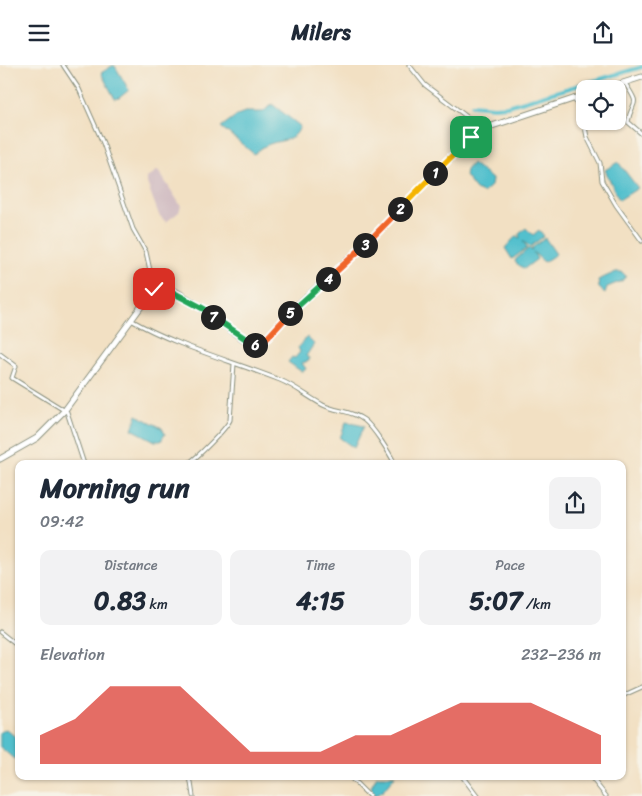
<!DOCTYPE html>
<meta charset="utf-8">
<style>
body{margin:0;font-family:Sriracha,sans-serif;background:#f2f2f3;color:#1f2937;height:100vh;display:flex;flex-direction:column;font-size:19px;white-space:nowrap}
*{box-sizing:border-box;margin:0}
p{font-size:16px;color:#747a83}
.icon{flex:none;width:28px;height:28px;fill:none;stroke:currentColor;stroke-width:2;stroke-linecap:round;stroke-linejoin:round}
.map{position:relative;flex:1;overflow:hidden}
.sheet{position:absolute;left:15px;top:395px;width:611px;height:320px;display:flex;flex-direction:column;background:#fff;border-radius:10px;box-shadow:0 1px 4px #0004}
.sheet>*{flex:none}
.fabs{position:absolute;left:576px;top:15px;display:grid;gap:10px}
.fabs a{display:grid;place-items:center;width:50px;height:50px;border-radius:10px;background:#fff;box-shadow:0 1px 4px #0004;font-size:25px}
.pin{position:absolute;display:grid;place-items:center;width:42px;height:42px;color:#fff;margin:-21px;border-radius:10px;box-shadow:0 2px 8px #0006}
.km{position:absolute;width:25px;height:25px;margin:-12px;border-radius:50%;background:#222;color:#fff;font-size:14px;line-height:25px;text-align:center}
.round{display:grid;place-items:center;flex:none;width:52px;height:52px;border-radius:10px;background:#f2f2f3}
.overview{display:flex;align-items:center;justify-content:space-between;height:85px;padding:0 25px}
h1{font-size:28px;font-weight:700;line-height:38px}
.metrics{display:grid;grid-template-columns:repeat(3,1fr);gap:8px;height:85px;padding:5px 25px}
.metrics div{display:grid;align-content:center;border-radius:10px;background:#f2f2f3;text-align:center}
.metrics b{font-size:25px;font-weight:700}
.metrics small{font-size:14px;font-weight:400}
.metrics p{font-size:14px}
.chart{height:140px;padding:10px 25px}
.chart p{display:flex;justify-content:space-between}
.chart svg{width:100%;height:90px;margin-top:5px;fill:#d93025;opacity:.7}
header{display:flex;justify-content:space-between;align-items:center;height:65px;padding:0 25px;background:#fff;font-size:22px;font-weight:700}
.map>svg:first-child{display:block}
.industrial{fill:#d2bec3}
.water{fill:#53c0cd;stroke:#397e80}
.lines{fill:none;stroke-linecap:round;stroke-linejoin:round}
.canal{stroke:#53c0cd;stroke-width:4}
.street-casing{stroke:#888e7c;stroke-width:5}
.secondary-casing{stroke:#888e7c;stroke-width:7}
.street{stroke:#fff;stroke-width:3}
.secondary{stroke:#fff;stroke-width:5}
.split-1-casing{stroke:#fff;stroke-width:10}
.split-2-casing{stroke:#fff;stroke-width:10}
.split-3-casing{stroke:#fff;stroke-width:10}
.split-4-casing{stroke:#fff;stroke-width:10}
.split-5-casing{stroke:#fff;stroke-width:10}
.split-6-casing{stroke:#fff;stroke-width:10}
.split-7-casing{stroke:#fff;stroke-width:10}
.split-8-casing{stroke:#fff;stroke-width:10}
.split-9-casing{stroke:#fff;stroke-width:10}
.split-1{stroke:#f5b400;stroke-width:6}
.split-2{stroke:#f5b400;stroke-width:6}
.split-3{stroke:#f0652b;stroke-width:6}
.split-4{stroke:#f0652b;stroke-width:6}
.split-5{stroke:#22a559;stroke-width:6}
.split-6{stroke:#f0652b;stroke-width:6}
.split-7{stroke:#22a559;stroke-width:6}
.split-8{stroke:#22a559;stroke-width:6}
.split-9{stroke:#f5b400;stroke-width:6}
</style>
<header><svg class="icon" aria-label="menu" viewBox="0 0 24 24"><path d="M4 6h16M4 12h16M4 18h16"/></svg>Milers<svg class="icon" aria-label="share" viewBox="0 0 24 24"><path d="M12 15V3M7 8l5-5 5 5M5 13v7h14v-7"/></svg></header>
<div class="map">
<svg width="642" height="731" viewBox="0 0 642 731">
<rect width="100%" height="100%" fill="#f7f3e8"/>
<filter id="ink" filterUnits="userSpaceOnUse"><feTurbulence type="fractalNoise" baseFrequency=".02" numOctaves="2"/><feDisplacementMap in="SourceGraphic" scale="10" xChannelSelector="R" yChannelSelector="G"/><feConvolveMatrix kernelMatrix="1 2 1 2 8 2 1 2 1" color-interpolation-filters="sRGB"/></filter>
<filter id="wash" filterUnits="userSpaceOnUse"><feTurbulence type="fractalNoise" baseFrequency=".0096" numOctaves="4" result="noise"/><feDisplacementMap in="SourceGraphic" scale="20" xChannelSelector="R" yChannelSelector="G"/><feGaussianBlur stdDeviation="1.12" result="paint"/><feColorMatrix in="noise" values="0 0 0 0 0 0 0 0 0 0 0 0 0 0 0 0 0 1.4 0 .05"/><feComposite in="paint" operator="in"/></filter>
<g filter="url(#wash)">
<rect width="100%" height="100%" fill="#f2e0c3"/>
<!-- industrial -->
<path class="industrial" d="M158 105 181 141 179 147 166 157 159 150 147 118V113Z"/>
<!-- water -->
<path class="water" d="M112 1H115L129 25 119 33 115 34 101 8Z
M272 39 300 61C295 78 280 74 267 80 262 82 258 86 254 89L221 62 237 50 245 47H263Z
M618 97 638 123 619 135 605 105Z
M472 98 492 114 491 121 483 128 476 125 465 111 466 105Z
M526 163 533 170 539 165 544 171 530 182 523 176 527 183 512 194 505 183 516 171 520 173 519 169Z
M545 173 556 189 544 197 533 187 537 194 524 204 515 197 516 194 529 183 532 186V183Z
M616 207H622L626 211 622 216 607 222 605 228 599 223 598 215Z
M307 272 314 279 306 291 309 293V296L302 298 306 304 302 307 288 297 292 292 295 293 300 287 298 282Z
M137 350 162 363 165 369 161 376H155L132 364Z
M346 357 364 361 354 383 340 373Z
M6 664 19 675V690L14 694 0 682V667Z
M377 711H395L383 726 374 731 371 722Z"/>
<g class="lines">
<!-- canal -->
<path class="canal" d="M472 40 494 42 507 41 642 2"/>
</g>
</g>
<g filter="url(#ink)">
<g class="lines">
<!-- street casing -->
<g class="street-casing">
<path id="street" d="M63 0 79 24 103 78 133 164 146 187 154 224
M409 0 425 20 483 64
M625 18C642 44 632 33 628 57L642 69
M574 33 583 52 587 72 600 98 602 116 616 140 642 176
M131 255C178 282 230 295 280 315 295 321 308 332 323 340 337 347 351 345 364 355 374 363 389 387 395 399
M0 289 16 301 12 313 67 347 84 399
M187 399C196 394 226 364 230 355L234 299
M0 567 19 582
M622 631 642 622
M190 711 193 731
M349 711 369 731
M462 711 477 731
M590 711 606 731"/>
</g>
<!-- secondary casing -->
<g class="secondary-casing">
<path id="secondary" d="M604 24 642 12
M0 394 37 373 65 345 154 224C180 213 233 277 260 281L297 240 366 179 471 72 483 64 585 30"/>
</g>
<!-- street -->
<use href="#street" class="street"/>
<!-- secondary -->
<use href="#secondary" class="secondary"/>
</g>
</g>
<g class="lines" filter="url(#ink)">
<!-- split-1 casing -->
<g class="split-1-casing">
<path id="split-1" d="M435 108 471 72"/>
</g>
<!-- split-2 casing -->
<g class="split-2-casing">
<path id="split-2" d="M400 144 435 108"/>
</g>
<!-- split-3 casing -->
<g class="split-3-casing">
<path id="split-3" d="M365 180 400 144"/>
</g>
<!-- split-4 casing -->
<g class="split-4-casing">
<path id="split-4" d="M328 214 365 180"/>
</g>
<!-- split-5 casing -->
<g class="split-5-casing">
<path id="split-5" d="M290 248 328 214"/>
</g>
<!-- split-6 casing -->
<g class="split-6-casing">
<path id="split-6" d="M255 280 260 281 290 248"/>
</g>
<!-- split-7 casing -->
<g class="split-7-casing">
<path id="split-7" d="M213 252 255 280"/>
</g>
<!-- split-8 casing -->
<g class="split-8-casing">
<path id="split-8" d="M170 226 204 244 213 252"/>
</g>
<!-- split-9 casing -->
<g class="split-9-casing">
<path id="split-9" d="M154 224 161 222 170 226"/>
</g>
<!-- split-1 -->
<use href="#split-1" class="split-1"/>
<!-- split-2 -->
<use href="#split-2" class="split-2"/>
<!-- split-3 -->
<use href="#split-3" class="split-3"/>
<!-- split-4 -->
<use href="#split-4" class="split-4"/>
<!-- split-5 -->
<use href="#split-5" class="split-5"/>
<!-- split-6 -->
<use href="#split-6" class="split-6"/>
<!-- split-7 -->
<use href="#split-7" class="split-7"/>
<!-- split-8 -->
<use href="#split-8" class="split-8"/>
<!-- split-9 -->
<use href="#split-9" class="split-9"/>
</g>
</svg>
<div class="fabs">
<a><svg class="icon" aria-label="locate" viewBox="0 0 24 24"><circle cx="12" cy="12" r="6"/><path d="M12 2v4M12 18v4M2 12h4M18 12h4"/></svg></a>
</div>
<div class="pin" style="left:471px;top:72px;background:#1e9e55"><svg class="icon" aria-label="arrive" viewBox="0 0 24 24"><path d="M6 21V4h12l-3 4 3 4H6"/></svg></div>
<div class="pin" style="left:154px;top:224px;background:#d93025"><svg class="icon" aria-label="check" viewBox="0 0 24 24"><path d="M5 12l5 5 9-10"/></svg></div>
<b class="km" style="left:435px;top:108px">1</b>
<b class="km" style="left:400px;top:144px">2</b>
<b class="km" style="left:365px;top:180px">3</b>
<b class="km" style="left:328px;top:214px">4</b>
<b class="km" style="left:290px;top:248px">5</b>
<b class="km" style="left:255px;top:280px">6</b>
<b class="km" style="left:213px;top:252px">7</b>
<section class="sheet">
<div class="overview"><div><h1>Morning run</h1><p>09:42</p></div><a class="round"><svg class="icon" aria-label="share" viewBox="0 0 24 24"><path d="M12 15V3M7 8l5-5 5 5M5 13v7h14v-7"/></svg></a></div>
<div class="metrics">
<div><p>Distance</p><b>0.83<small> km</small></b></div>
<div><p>Time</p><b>4:15</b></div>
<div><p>Pace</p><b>5:07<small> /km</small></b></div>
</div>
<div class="chart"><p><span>Elevation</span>232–236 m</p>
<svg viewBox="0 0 160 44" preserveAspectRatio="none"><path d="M0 44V30L10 22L20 6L30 6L40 6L50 22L60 38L70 38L80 38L90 30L100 30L110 22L120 14L130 14L140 14L150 22L160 30V44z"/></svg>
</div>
</section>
</div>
